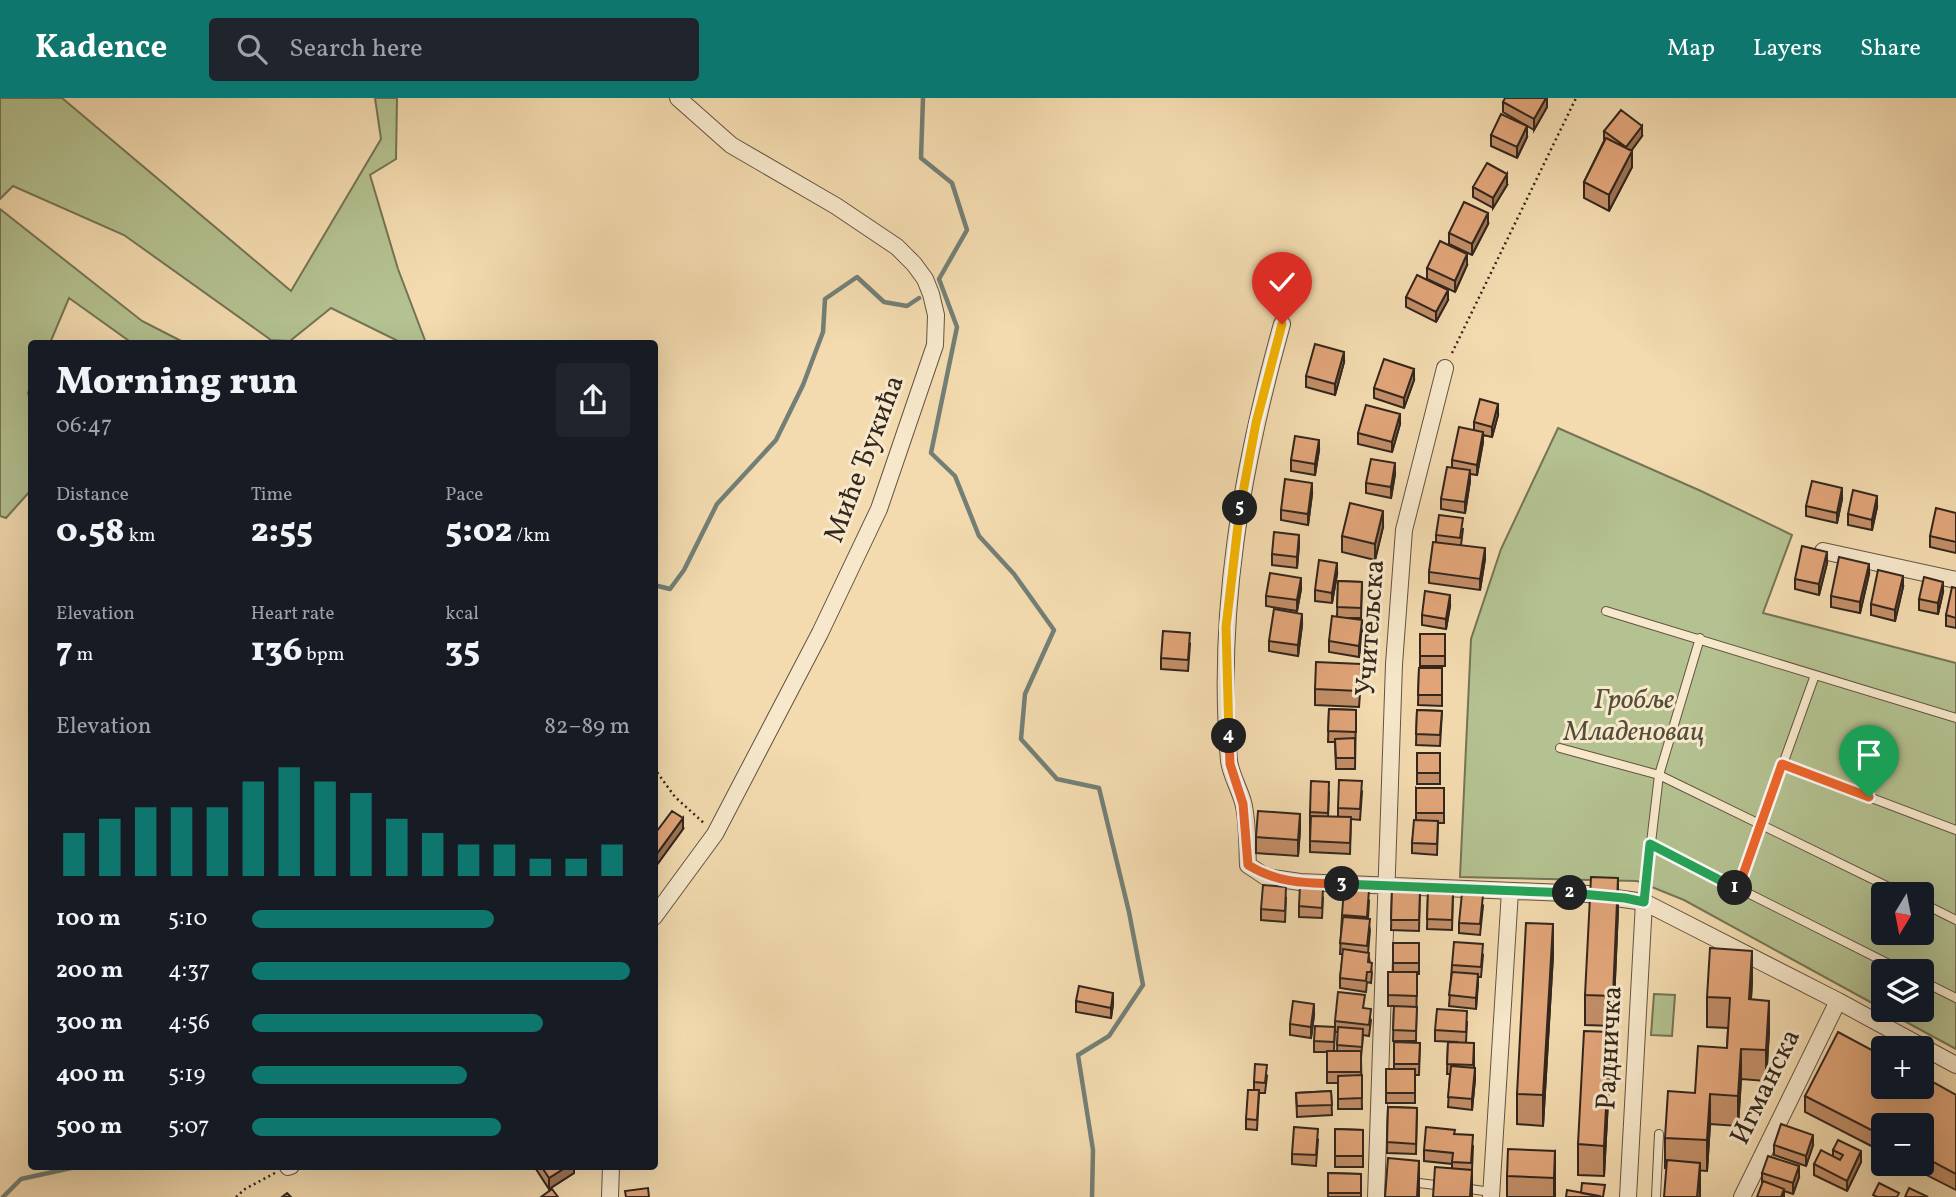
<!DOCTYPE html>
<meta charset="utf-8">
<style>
body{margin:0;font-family:Vollkorn,serif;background:#20242c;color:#f1f3f6;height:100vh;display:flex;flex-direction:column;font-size:26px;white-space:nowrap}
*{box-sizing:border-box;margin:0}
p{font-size:23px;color:#9ea1a6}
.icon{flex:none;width:38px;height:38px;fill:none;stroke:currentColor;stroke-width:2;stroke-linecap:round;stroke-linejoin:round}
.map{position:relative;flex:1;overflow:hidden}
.side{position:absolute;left:28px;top:242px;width:630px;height:830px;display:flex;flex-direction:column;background:#171b24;border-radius:7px;box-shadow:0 7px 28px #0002}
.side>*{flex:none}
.needle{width:46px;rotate:190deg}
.tools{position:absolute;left:1871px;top:784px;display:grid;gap:14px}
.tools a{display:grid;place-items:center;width:63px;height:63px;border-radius:7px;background:#171b24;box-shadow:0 7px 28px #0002;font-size:35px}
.pin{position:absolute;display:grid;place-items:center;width:60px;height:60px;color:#fff;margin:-72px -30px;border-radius:50% 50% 50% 0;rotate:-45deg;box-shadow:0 0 7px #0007}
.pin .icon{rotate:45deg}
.km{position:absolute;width:35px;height:35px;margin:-18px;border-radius:50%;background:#222;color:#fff;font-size:19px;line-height:35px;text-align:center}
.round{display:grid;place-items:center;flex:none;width:74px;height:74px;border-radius:7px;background:#20242c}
.head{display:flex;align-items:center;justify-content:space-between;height:119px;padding:0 28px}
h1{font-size:38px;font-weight:800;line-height:52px}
.metrics{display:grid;grid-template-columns:repeat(3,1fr);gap:10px;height:119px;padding:7px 28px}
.metrics div{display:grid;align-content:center}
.metrics b{font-size:35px;font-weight:800}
.metrics small{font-size:19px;font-weight:400}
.metrics p{font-size:19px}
.chart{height:196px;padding:14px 28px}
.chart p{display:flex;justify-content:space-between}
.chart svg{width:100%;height:126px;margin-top:7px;stroke:#0f766e;stroke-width:6}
ul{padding:0 28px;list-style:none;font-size:23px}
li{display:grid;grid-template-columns:112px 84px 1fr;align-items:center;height:52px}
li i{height:18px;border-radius:9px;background:#0f766e}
header{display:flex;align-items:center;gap:42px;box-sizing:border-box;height:98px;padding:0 35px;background:#0f766e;color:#fff}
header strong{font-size:33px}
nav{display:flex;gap:38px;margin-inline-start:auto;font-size:24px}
.search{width:490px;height:63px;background:#20242c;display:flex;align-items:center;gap:18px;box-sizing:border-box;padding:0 24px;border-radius:7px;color:#9ea1a6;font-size:26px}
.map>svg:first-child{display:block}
.green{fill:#b4c190;stroke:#747456;stroke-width:2;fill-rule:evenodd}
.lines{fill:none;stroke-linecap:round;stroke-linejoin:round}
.stream{stroke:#737f76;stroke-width:4.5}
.lane-casing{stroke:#635342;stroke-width:10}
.street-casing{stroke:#635342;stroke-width:18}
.path{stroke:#33261d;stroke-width:2.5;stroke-dasharray:2 3.5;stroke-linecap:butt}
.lane{stroke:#f7e8cb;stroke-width:8}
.street{stroke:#f7e8cb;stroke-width:16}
.wall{fill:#c28e68;stroke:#33261d;stroke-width:2}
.shaded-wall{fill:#9e7455;stroke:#33261d;stroke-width:2}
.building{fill:#e1a579;stroke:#33261d;stroke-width:2}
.split-1-casing{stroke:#fff;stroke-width:14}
.split-2-casing{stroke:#fff;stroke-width:14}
.split-3-casing{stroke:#fff;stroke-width:14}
.split-4-casing{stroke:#fff;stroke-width:14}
.split-5-casing{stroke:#fff;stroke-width:14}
.split-6-casing{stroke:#fff;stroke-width:14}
.split-1{stroke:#f0652b;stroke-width:9}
.split-2{stroke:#22a559;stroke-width:9}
.split-3{stroke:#22a559;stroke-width:9}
.split-4{stroke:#f0652b;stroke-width:9}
.split-5{stroke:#f5b400;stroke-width:9}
.split-6{stroke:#f5b400;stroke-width:9}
.labels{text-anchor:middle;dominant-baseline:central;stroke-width:6;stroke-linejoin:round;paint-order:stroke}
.street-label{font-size:28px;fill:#33261d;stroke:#f7e8cb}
.park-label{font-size:28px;font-style:italic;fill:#534d3a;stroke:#f7e8cb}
</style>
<header>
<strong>Kadence</strong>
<div class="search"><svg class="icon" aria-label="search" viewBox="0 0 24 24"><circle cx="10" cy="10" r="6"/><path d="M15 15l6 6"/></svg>Search here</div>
<nav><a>Map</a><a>Layers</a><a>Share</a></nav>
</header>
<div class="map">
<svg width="1956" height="1099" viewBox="0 0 1956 1099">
<rect width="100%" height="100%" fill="#f3dbaf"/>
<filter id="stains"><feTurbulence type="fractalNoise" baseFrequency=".00286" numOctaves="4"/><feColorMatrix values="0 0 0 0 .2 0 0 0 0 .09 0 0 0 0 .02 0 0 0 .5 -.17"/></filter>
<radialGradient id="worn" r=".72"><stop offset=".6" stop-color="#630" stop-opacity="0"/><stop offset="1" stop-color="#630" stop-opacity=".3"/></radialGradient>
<!-- green -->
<path class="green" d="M0 0H62L291 193 381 41 375 0H397L396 61 370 77 398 171 426 245H402L331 210 290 243 271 242 124 137 13 88 0 101Z
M0 111 142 223 185 245H132L69 200 50 245H32L31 287 28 295 32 309 31 392 6 420 0 418Z
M1558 330 1701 393 1792 437 1763 515 1956 565V951L1884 912H1922V873H1883V911L1684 802 1637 783 1460 779 1471 541 1501 451ZM1883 796H1922V835H1883Z
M1654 896 1675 897 1672 938 1651 937Z"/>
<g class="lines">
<!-- stream -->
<path class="stream" d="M923 0 921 60 952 85 967 132 939 181 957 229 931 355 955 378 979 438 1014 476 1054 532 1025 596 1021 641 1057 681 1099 690 1129 814 1143 887 1109 938 1078 957 1093 1052 1092 1099
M654 487 670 491 684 472 717 406 776 342 803 287 823 234 825 201 857 179 884 204 907 208 919 200
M3 1099 21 1081 80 1068"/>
<!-- lane casing -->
<g class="lane-casing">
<path id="lane" d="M1606 513 1956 620
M1560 650 1659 677 1903 796
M1782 666 1956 732
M1650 746 1903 873
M1738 791 1815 577
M1644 804 1659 677 1700 540
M1922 805 1956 822
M1922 883 1956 900
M1411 1084 1443 1088
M1463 1090 1491 1094
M1656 1099 1659 1036"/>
</g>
<!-- street casing -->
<g class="street-casing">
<path id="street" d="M1282 226C1242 369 1216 515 1229 663 1231 677 1239 690 1243 704 1248 723 1247 747 1248 767L1266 779 1300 784 1588 796 1644 804 1838 903 1956 967
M1823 453 1956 482
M654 819 715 736 820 535 879 411 935 247 936 217 931 196 925 181 914 166 897 149 836 108 731 47 678 0
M288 1069 291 1068
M610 1099 611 1068
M1376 1099 1394 566 1404 432 1445 270
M1491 1099 1510 793
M1628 1099 1644 804
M1742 1099 1838 903"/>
</g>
<!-- path -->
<path class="path" d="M1452 255 1576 0
M654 670 675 699 705 726
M236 1099 245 1091 275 1075"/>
<!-- lane -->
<use href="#lane" class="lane"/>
<!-- street -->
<use href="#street" class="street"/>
</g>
<!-- wall -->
<path class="wall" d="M1547 0V9L1534 32 1503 14V4Z
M1604 33 1642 38 1631 53 1632 69 1609 113 1584 100V84L1604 43Z
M1491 37 1527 39 1517 60 1491 48Z
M1507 87 1493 110 1473 99V89Z
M1488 126 1472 157 1449 146V135Z
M1467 167 1455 194 1427 181V170Z
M1406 199 1448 202 1436 224 1406 209Z
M1344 264 1335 297 1306 289V278Z
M1414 282 1404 310 1374 300V290Z
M1498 317 1492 339 1483 337V344L1477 377 1470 376V383L1465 415 1441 411V401L1452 370V362L1474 332V324Z
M1400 326 1392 354 1358 346V335Z
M1319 352 1315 377 1291 373V362Z
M1395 376 1391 400 1366 395V385Z
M1312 396 1308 427 1281 422V412Z
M1842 401 1837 425 1806 418V408Z
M1877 409 1872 432 1848 427V416Z
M1956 415V455L1930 449V438Z
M1383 429 1375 462 1342 454V438Z
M1463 431 1461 447 1485 461 1480 492 1429 485V474L1436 444V437Z
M1299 447 1297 470 1272 467V456Z
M1827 465 1819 497 1795 491V481Z
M1337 476 1332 505 1315 503V492Z
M1869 476 1860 515 1831 509V498Z
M1338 483 1362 484 1361 520H1347L1362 533 1359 559 1329 554V543L1337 519Z
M1903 489 1895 523 1871 517V506Z
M1956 490V530L1946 528V517Z
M1301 491 1297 513 1266 508V498Z
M1943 494 1938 516 1919 512V501Z
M1450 508 1446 531 1422 527V517Z
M1302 527 1298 558 1269 553V543Z
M1420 536H1445V568H1420Z
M1190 546 1188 573 1161 571V560Z
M1419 570H1442V608L1418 607Z
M1361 582 1359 609 1315 607V591Z
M1329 611 1356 612 1355 671H1336L1335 644H1328Z
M1417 612 1442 613 1440 648 1416 647Z
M1417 655H1440V686H1417Z
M1416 690 1444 715V725H1438L1437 757 1412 755V745L1416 722Z
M1362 694 1360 722 1351 721 1350 756 1310 754V714L1329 695 1328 719H1338V710Z
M683 731 656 768 654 767V737Z
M1300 732 1298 758 1256 755V739Z
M1392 791 1420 792 1419 833 1391 832Z
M1428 793 1453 794 1452 832 1427 831Z
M1286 800 1285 824 1261 822V811Z
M1323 800 1322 820 1299 819V808Z
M1369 803 1368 821 1370 832 1368 855 1372 875 1371 885 1367 884 1366 894 1340 890V880L1343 856H1340L1342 817Z
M1483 808 1480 837 1459 835V825Z
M1618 811 1613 928 1585 927V897Z
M1393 845H1419V876H1417L1416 943H1393L1394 908H1388V897L1393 874Z
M1483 857 1481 879H1478L1476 911 1449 908 1452 867Z
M1553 857 1543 1028 1517 1026V996Z
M1752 883 1751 901 1769 933 1766 983 1741 981 1738 1028 1710 1026 1707 1073 1665 1070V1040L1727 950 1728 930 1707 929V899Z
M1076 903 1113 906 1111 920 1076 914Z
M1364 911 1371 922 1369 938 1363 937 1361 960 1362 1011H1338V985H1327V954H1314V943L1335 929 1334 953H1337L1338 934H1335V923Z
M1314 917 1311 940 1290 937V926Z
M1467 924 1466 945H1474V970L1475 981 1472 1012 1448 1009 1450 976H1447L1448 944H1458L1435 943V932Z
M1394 944 1420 945 1419 977H1415V1005H1386V971H1394Z
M1610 965 1604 1078 1578 1077V1046Z
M1267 978 1265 995H1259L1257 1032 1246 1031V1021L1254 992V984Z
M1331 993 1332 1017 1297 1019 1296 995Z
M1956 997V1092L1905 1066H1922V1027H1883V1054L1805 1014V998Z
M1388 1009 1417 1010 1416 1056 1387 1055Z
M1335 1031 1363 1032V1069H1335Z
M1455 1036 1473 1048 1472 1072V1099L1452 1071V1066L1424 1063V1052Z
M1318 1042 1316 1068 1292 1066V1056Z
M1774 1047H1813L1806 1068 1774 1057Z
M1833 1052 1861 1064 1847 1093 1814 1077V1066L1833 1058Z
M1555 1053V1099H1507V1078Z
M534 1068H574V1075L549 1091Z
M1328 1075 1361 1076V1099H1328Z
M1762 1075 1799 1079 1793 1096 1784 1093V1099L1762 1084Z"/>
<!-- shaded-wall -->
<path class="shaded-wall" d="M1546 0H1547V9L1534 32V21Z
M1527 28V39L1517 60V49Z
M1642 28V38L1626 60V49Z
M1632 53V69L1609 113V97Z
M1507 76V87L1493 110V100Z
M1488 115V126L1472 157V146Z
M1467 156V167L1455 194V183Z
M1448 192V202L1436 224V214Z
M1344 254V264L1335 297V286Z
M1414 271V282L1404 310V300Z
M1498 306V317L1492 339V329Z
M1400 316V326L1392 354V344Z
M1483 334V344L1477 377V367Z
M1319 342V352L1315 377V366Z
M1395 365V376L1391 400V389Z
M1470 372V383L1465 415V404Z
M1312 385V396L1308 427V416Z
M1842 390V401L1837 425V415Z
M1877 398V409L1872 432V422Z
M1383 413V429L1375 462V446Z
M1299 437V447L1297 470V459Z
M1485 450V461L1480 492V481Z
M1827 454V465L1819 497V486Z
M1337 465V476L1332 505V495Z
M1869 466V476L1860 515V504Z
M1903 478V489L1895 523V512Z
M1301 480V491L1297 513V502Z
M1943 484V494L1938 516V505Z
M1450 497V508L1446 531V521Z
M1302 516V527L1298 558V547Z
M1362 522V533L1359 559V548Z
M1300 716V732L1298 758V742Z
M683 720V731L656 768V757Z
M1618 780V811L1613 928V898Z
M1553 826V857L1543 1028V997Z
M1752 853V883L1749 932V901Z
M1478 876V887L1476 911V900Z
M1113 895V906L1111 920V910Z
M1769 903V933L1766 983V952Z
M1314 906V917L1311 940V929Z
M1610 934V965L1604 1078V1048Z
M1741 951V981L1738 1028V998Z
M1475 970V981L1472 1012V1001Z
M1710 996V1026L1707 1073V1042Z
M1813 1037V1047L1806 1068V1058Z
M1555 1053V1083L1554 1099V1080Z
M1861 1053V1064L1847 1093V1083Z
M1419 1063V1099H1417Z
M1700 1065V1099H1697Z
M568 1068H574V1075L549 1091V1080Z
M1799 1068V1079L1793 1096V1085Z"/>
<!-- building -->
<path class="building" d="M1505 0H1546L1534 21 1503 4Z
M1621 12 1642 28 1626 49 1604 33Z
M1501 16 1527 28 1517 49 1491 37Z
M1606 40 1632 53 1609 97 1584 84Z
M1487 65 1507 76 1493 100 1473 89Z
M1464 104 1488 115 1472 146 1449 135Z
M1440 143 1467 156 1455 183 1427 170Z
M1417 177 1448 192 1436 214 1406 199Z
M1315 246 1344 254 1335 286 1306 278Z
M1384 261 1414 271 1404 300 1374 290Z
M1480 301 1498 306 1492 329 1474 324Z
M1366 307 1400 316 1392 344 1358 335Z
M1459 329 1483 334 1477 367 1452 362Z
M1295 338 1319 342 1315 366 1291 362Z
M1371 361 1395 365 1391 389 1366 385Z
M1447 369 1470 372 1465 404 1441 401Z
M1285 381 1312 385 1308 416 1281 412Z
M1812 383 1842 390 1837 415 1806 408Z
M1853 392 1877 398 1872 422 1848 416Z
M1350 405 1383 413 1375 446 1342 438Z
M1936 410 1956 415V444L1930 438Z
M1439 417 1463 420 1460 440 1436 437Z
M1274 434 1299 437 1297 459 1272 456Z
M1433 444 1485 450 1480 481 1429 474Z
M1802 448 1827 454 1819 486 1795 481Z
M1839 459 1869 466 1860 504 1831 498Z
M1319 462 1337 465 1332 495 1315 492Z
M1878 472 1903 478 1895 512 1871 506Z
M1270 475 1301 480 1297 502 1266 498Z
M1924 479 1943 484 1938 505 1919 501Z
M1338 483 1362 484 1361 510 1337 509Z
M1952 489 1956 490V520L1946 517Z
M1425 493 1450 497 1446 521 1422 517Z
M1274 511 1302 516 1298 547 1269 543Z
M1332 518 1362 522 1359 548 1329 543Z
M1163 533 1190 535 1188 562 1161 560Z
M1420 536H1445V558H1420Z
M1316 564 1361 566 1359 593 1315 591Z
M1419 570H1442V597H1418Z
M1329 611 1356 612V634L1328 633Z
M1417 612 1442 613 1440 637 1416 636Z
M1355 640V660H1336L1335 641Z
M1417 655H1440V675H1417Z
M1339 682 1362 683 1360 711 1338 710Z
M1311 683 1329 684 1328 715 1310 714Z
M1416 690H1444V715H1416Z
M672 713 683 720 656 757 654 756V737Z
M1258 713 1300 716 1298 742 1256 739Z
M1311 718 1351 719 1350 745 1310 743Z
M1414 722 1438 723 1437 746 1412 745Z
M1591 779 1618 780 1613 898 1585 897Z
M1263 787 1286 789 1285 813 1261 811Z
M1300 788 1323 790 1322 810 1299 808Z
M1344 790 1369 792 1367 819 1342 817Z
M1392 791 1420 792 1419 822H1391Z
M1428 793 1453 794 1452 822 1427 821Z
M1462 795 1483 797 1480 826 1459 825Z
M1343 819 1370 821 1367 848 1340 845Z
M1526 825 1553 826 1543 997 1517 996Z
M1454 844 1483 846 1481 869 1452 867Z
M1393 845H1419V865H1393Z
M1710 850 1752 853 1749 901 1769 903 1766 952 1741 951 1738 998 1710 996 1707 1042 1665 1040 1668 993 1695 995 1698 948 1727 950 1730 900 1707 899Z
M1343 851 1369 855 1368 864 1372 865 1371 874H1367L1366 883 1340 880Z
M1388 874H1417V898L1388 897Z
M1452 874 1478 876 1476 900 1449 897Z
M1079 888 1113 895 1111 910 1076 903Z
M1338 894 1365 897 1363 910 1371 911 1369 927 1335 923Z
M1293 903 1314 906 1311 929 1290 926Z
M1394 908 1417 909 1416 933 1393 932Z
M1437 911 1467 913 1466 934 1435 932Z
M1315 928 1335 929 1334 944 1314 943Z
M1338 929 1363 931 1362 949 1337 947Z
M1584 933 1610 934 1604 1048 1578 1046Z
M1838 934 1883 958V989H1922V978L1956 997V1076L1922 1058V1027H1883V1038L1805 998Z
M1394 944 1420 945 1419 966H1394Z
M1448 944 1474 945 1473 967 1447 966Z
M1327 953H1361V974H1327Z
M1255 966 1267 967 1265 985 1254 984Z
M1451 968 1475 970 1472 1001 1448 999Z
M1386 971H1415V995H1386Z
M1362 977V1000L1338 1001V978Z
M1248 992H1259L1257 1022 1246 1021Z
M1331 993 1332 1007 1297 1008 1296 995Z
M1388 1009 1417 1010 1416 1046 1387 1044Z
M1781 1026 1813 1037 1806 1058 1774 1047Z
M1294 1029 1318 1031 1316 1057 1292 1056Z
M1426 1029 1455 1032 1454 1036 1473 1037 1471 1065 1452 1064 1453 1055 1424 1052Z
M1335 1031 1363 1032V1058H1335Z
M1838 1042 1861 1053 1847 1083 1814 1066 1821 1052 1840 1062 1843 1057 1833 1052Z
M1508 1051 1555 1053 1554 1080 1507 1078Z
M1768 1058 1799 1068 1793 1085 1762 1075Z
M1388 1060 1419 1063 1417 1099H1385Z
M1667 1062 1700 1065 1697 1099H1664Z
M541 1068H568L549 1080Z
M1435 1069 1472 1072 1470 1099H1433Z
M1328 1075 1361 1076V1095H1328Z
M1763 1083 1784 1091 1781 1099H1757Z
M1582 1085 1605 1087 1603 1099 1581 1095Z
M1879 1085 1899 1095 1897 1099H1877L1873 1097Z
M648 1090 649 1099H626L625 1093Z
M1909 1090 1928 1099H1905Z
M552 1091 558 1099H541Z
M1567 1092 1600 1098V1099H1566Z
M287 1095 291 1099H282Z"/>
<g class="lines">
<!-- split-1 casing -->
<g class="split-1-casing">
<path id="split-1" d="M1735 790 1738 791 1782 666 1869 699"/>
</g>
<!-- split-2 casing -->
<g class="split-2-casing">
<path id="split-2" d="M1570 795 1625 800 1644 804 1650 746 1735 790"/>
</g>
<!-- split-3 casing -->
<g class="split-3-casing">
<path id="split-3" d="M1342 786 1570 795"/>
</g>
<!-- split-4 casing -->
<g class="split-4-casing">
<path id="split-4" d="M1229 638 1230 666 1243 706 1248 767C1279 786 1307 785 1342 786"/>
</g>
<!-- split-5 casing -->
<g class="split-5-casing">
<path id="split-5" d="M1229 638 1226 529 1240 410"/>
</g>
<!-- split-6 casing -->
<g class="split-6-casing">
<path id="split-6" d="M1240 410 1256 325 1282 226"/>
</g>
<!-- split-1 -->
<use href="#split-1" class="split-1"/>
<!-- split-2 -->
<use href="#split-2" class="split-2"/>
<!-- split-3 -->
<use href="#split-3" class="split-3"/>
<!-- split-4 -->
<use href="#split-4" class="split-4"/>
<!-- split-5 -->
<use href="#split-5" class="split-5"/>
<!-- split-6 -->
<use href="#split-6" class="split-6"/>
</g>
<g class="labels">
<!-- street labels -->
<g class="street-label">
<text transform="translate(865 361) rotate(-69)">Миће Ђукића</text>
<text transform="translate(1371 530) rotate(-86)">Учитељска</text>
<text transform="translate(1610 950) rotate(-87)">Радничка</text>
<text transform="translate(1766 989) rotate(-64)">Игманска</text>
</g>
<!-- park labels -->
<g class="park-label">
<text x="1634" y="602">Гробље<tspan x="1634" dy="32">Младеновац</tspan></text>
</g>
</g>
<rect width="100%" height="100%" filter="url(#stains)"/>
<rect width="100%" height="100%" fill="url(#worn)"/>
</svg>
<div class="tools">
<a><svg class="needle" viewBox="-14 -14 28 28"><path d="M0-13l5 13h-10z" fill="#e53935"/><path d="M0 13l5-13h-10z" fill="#9ea1a6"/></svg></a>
<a><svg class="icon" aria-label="layers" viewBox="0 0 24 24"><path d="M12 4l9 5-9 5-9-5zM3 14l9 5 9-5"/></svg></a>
<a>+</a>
<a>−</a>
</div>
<div class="pin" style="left:1869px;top:699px;background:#1e9e55"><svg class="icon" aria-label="arrive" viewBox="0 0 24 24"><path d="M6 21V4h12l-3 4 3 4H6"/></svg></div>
<div class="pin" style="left:1282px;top:226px;background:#d93025"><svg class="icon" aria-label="check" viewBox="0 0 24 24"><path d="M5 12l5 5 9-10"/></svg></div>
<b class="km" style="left:1735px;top:790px">1</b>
<b class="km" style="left:1570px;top:795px">2</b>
<b class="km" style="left:1342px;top:786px">3</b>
<b class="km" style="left:1229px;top:638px">4</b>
<b class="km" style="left:1240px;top:410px">5</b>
<section class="side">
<div class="head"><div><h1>Morning run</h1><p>06:47</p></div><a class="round"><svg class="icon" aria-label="share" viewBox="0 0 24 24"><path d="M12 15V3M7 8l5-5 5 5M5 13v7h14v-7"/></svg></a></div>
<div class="metrics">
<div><p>Distance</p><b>0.58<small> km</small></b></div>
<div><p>Time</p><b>2:55</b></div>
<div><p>Pace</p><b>5:02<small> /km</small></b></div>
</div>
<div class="metrics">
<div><p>Elevation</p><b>7<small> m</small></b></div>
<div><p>Heart rate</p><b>136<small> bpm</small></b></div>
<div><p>kcal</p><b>35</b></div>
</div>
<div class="chart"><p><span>Elevation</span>82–89 m</p>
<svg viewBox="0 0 160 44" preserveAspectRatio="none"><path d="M5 44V29M15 44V24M25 44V20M35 44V20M45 44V20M55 44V11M65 44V6M75 44V11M85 44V15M95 44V24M105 44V29M115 44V33M125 44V33M135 44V38M145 44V38M155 44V33"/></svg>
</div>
<ul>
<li><b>100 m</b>5:10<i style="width:64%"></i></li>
<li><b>200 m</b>4:37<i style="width:100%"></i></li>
<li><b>300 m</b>4:56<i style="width:77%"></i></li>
<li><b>400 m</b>5:19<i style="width:57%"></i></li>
<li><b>500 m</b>5:07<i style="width:66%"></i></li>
</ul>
</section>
</div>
